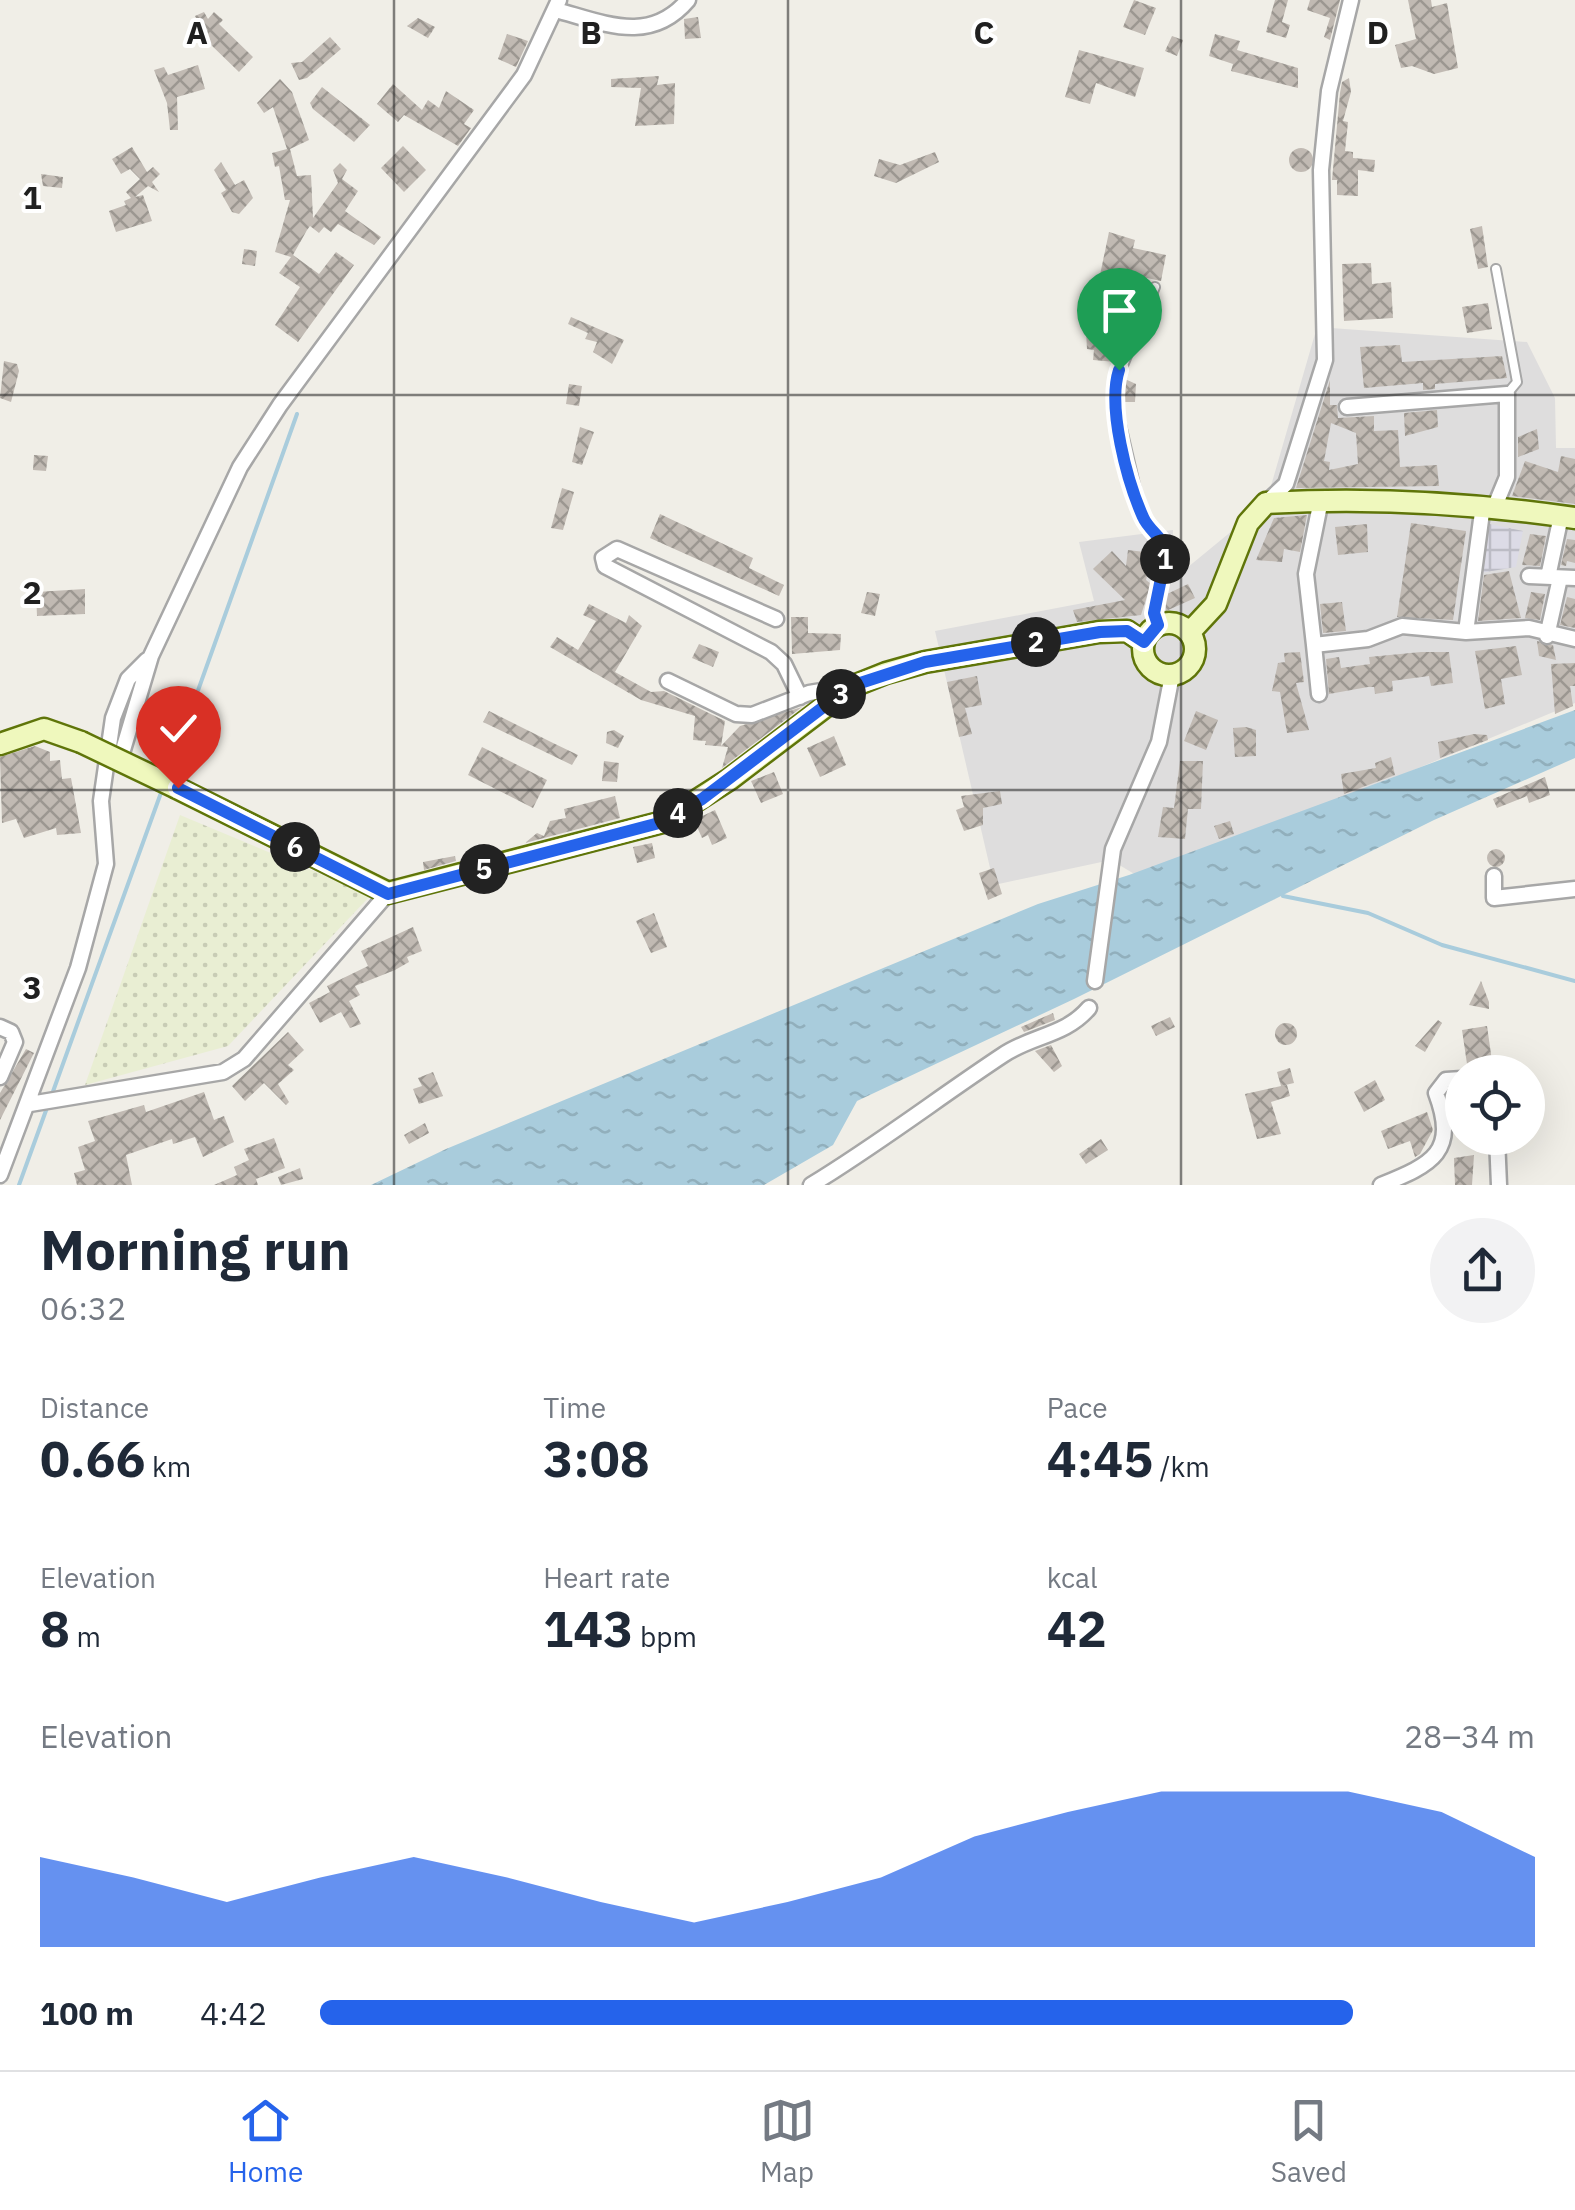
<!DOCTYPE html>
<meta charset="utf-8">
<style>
body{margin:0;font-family:"IBM Plex Sans",sans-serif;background:#f2f2f3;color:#1f2937;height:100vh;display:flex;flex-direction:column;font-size:38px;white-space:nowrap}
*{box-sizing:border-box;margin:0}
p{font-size:32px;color:#747a83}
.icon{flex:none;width:55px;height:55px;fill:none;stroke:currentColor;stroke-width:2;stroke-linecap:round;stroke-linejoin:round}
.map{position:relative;height:1185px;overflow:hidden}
.sheet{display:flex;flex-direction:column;background:#fff;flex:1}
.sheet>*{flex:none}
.controls{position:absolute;left:1445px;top:1055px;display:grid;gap:20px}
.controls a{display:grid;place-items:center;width:100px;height:100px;border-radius:50%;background:#fff;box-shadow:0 10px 40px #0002;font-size:50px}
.pin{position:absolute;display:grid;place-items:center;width:85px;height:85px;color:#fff;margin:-102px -42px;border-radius:50% 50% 50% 0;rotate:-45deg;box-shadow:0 0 10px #0007}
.pin .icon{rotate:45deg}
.km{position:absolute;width:50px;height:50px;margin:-25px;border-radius:50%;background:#222;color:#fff;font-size:28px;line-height:50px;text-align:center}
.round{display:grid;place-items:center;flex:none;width:105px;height:105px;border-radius:52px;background:#f2f2f3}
.headline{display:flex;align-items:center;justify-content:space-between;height:170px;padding:0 40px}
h1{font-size:55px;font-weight:700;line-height:75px}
.stats{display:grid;grid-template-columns:repeat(3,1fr);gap:15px;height:170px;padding:10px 40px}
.stats div{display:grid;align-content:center}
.stats b{font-size:50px;font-weight:700}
.stats small{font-size:28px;font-weight:400}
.stats p{font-size:28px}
.chart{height:280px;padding:20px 40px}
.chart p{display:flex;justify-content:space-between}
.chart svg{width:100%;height:180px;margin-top:10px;fill:#2563eb;opacity:.7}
ul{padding:0 40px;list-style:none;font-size:32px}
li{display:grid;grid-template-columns:160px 120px 1fr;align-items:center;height:75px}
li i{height:25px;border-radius:12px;background:#2563eb}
.tab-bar{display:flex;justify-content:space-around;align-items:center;height:140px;border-top:2px solid #e0e1e3;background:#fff;font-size:28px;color:#747a83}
.tab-bar a{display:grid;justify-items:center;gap:5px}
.tab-bar .on{color:#2563eb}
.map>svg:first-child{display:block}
.residential{fill:#dedddd}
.farmland{fill:url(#farmland-dots)}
.plaza{fill:url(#plaza-grid)}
.water{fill:url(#water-ripples)}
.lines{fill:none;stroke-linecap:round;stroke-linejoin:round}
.stream{stroke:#a9ccdc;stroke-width:4}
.building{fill:url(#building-cross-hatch);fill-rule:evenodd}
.lane-casing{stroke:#a7a7a7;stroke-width:12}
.street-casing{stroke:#a7a7a7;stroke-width:19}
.secondary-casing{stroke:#5f7509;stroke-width:25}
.lane{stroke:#fff;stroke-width:8}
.street{stroke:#fff;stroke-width:14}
.secondary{stroke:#eff8bd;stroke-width:20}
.secondary-bridge-casing{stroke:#5f7509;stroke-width:25;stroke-linecap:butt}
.secondary-bridge{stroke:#eff8bd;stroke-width:20}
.route-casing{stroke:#fff;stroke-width:20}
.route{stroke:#2563eb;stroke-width:12}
.grid{fill:none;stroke:#202020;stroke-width:2.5;stroke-opacity:0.55}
.grid-label{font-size:32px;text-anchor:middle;font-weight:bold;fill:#202020;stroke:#fff;stroke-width:8;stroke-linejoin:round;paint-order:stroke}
</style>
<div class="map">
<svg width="1575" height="1185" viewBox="0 0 1575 1185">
<defs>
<pattern id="farmland-dots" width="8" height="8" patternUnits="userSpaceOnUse" patternTransform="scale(2.5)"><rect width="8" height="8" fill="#e9eed3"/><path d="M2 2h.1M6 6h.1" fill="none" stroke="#c8ccb5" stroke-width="1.8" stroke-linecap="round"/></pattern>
<pattern id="plaza-grid" width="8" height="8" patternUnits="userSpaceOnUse" patternTransform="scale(2.5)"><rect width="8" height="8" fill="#dcdbe6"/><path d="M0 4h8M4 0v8" fill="none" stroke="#bcbcc5"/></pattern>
<pattern id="water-ripples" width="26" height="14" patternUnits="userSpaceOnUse" patternTransform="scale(2.5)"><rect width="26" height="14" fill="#a9ccdc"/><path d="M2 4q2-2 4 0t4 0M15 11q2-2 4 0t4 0" fill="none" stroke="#91afbc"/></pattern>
<pattern id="building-cross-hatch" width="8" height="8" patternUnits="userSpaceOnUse" patternTransform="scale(2.5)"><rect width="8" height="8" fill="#c1bab3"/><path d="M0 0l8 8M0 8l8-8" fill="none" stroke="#9c9791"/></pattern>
</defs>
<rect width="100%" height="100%" fill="#f0eee7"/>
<!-- residential -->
<path class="residential" d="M1317 327 1527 342 1555 398 1556 448H1575V703L1146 881 1111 860 994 885 935 631 1094 601 1079 542 1173 530 1171 581 1266 503Z"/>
<!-- farmland -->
<path class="farmland" d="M180 815 371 895 228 1046 85 1085Z"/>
<!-- plaza -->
<path class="plaza" d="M1490 524 1523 531 1516 567 1480 573Z"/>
<!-- water -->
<path class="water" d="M1575 710V758L1434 820 1074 999 857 1101 833 1145 764 1185H371L446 1149 1038 904 1129 875Z"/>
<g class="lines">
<!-- stream -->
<path class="stream" d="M167 777 297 414
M1283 896 1368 913 1442 945 1575 981
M51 1097 162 790
M19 1185 48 1105"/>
</g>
<!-- building -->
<path class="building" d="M1134 0 1156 8 1145 35 1123 27Z
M1275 0H1288L1282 22 1290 25 1286 38 1266 32Z
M1310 0H1340L1330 40 1324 37 1330 18 1307 10Z
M1408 0H1431L1432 7 1447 3 1458 68 1434 74 1412 66 1401 68 1395 45 1416 39Z
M204 12 208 19 214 12 223 20 219 24 253 57 239 72 207 41 195 16Z
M698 17 701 38 685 39 684 19Z
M418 18 435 27 428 38 407 26Z
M507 34 528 41 516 67 498 59Z
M1215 34 1240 41 1237 50 1298 68V88L1231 71 1233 64 1209 56Z
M1172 36 1183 40 1177 56 1165 51Z
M330 37 341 49 307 78 299 80 291 63 302 62Z
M1079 50 1144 68 1135 97 1096 83 1090 104 1065 97Z
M198 65 205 89 177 97 178 130H170L167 103 154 70 164 67 168 75Z
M659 76 657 85 675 83 674 124 635 126 641 88 611 87V79Z
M1349 78 1351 92 1343 121 1348 122 1345 151 1353 152V158L1375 160 1374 172 1358 170V196L1337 195V180H1332L1340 93 1342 82Z
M280 79 292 92 309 140 290 149 297 176 311 175 313 218 338 183 333 170 340 163 347 170 342 179 358 191 345 211 381 237 374 245 338 224 331 232 324 227 319 233 310 226 307 230 293 255 319 274 336 252 354 265 298 342 275 325 300 287 279 273 291 257 275 252 290 200H285L279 166 275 167 272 153 287 149 273 107 264 113 257 103Z
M393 84 422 110 428 100 439 108 446 91 474 110 464 124 471 128 458 146 404 115 398 122 377 104Z
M322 87 370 125 354 142 313 109 310 103Z
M403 146 426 170 404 192 381 168Z
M132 147 147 172 153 167 160 174 152 182 159 192 148 186 135 197 143 195 152 221 116 232 109 211 126 205 124 201 131 198 126 192 140 179 130 169 121 174 112 159Z
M1289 160a12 12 0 1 1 24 0a12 12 0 1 1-24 0Z
M935 152 939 162 896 183 874 176 879 159 900 165Z
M221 162 235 185 244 180 253 198 239 214 232 212 221 193 226 190 214 170Z
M41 174 63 177 62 188 43 186Z
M1482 226 1488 267 1478 269 1470 229Z
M1109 232 1135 240 1133 248 1166 255 1161 281 1147 278 1139 298 1133 296 1134 317 1116 362 1093 360 1094 350 1087 349 1086 331 1089 300H1094L1096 294Z
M244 249 257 251 255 266 242 264Z
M1371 263 1372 284 1391 282 1393 318 1344 321 1342 264Z
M1488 303 1492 329 1467 333 1462 307Z
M571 317 624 340 612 364 593 352 597 342 585 339 588 333 568 324Z
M1400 345 1402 362 1502 356 1507 378 1435 384V389L1423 390V383L1364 388 1360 347Z
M4 361 17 364 19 371 11 402 0 398Z
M1125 379 1136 384 1135 402H1123L1121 391Z
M1330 380V405H1337L1338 418 1374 416V431L1398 430 1400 467 1437 465 1439 486 1296 488ZM1331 423 1356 433 1358 464 1329 470 1330 462 1324 461Z
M569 384 582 386 579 406 566 404Z
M1437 410 1438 427 1405 436 1404 413Z
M580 427 594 432 582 465 572 462Z
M1537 429 1539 449 1518 457V437Z
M34 455 48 456 46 471 33 470Z
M1561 456 1575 459V504L1512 496 1525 461 1558 472Z
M562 488 574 492 563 530 551 528Z
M660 514 753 558 749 568 784 585 779 596 650 538Z
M1307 515 1300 552 1284 549 1282 562 1256 560 1274 518Z
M1411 523 1466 531 1453 620 1397 617Z
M1367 524 1368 552 1338 555 1335 527Z
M1530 534 1546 536 1540 566 1522 565Z
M1567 539 1575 540V563L1567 561 1566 566 1561 565Z
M1128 550 1153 553 1146 580 1151 584 1141 615 1077 622 1073 610 1125 600 1093 569 1112 551 1126 566Z
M1509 571 1521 618 1478 621 1484 575Z
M1188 584 1195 598 1166 611 1165 595Z
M85 589V614L37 616 36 592Z
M867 592 880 594 875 616 861 613Z
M1531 592 1545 594 1540 620 1525 618Z
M1567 597 1575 599V628L1560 625Z
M1342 602 1346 631 1323 633 1320 604Z
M589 604 626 623 629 615 642 626 615 672 651 692 664 691 725 721 721 746 740 726 802 707 722 768 728 747 705 745 706 741 693 740 695 716 641 700 550 647 557 637 578 650 596 621 583 615Z
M791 617H808V633L841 634 840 650 792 654Z
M1537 641 1553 645 1556 660 1539 656Z
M699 644 719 652 713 667 692 658Z
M1516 646 1522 675 1501 679 1505 704 1485 709 1475 651Z
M1300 652 1304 682 1296 683 1309 730 1287 733 1280 692 1272 691 1278 663 1285 662 1284 653Z
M1421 652H1449L1453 683 1431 686 1429 676 1392 681 1393 691 1375 694 1374 687H1368L1329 694 1326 659 1339 657 1341 668 1370 664 1369 657Z
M1575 663V686H1570L1573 706 1555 714 1551 664Z
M977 676 982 705 965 708 972 734 959 737 947 682Z
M489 711 551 742 578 755 572 765 483 722Z
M1196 711 1218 720 1206 750 1184 741Z
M1246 727 1256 730V756L1235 757 1233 728Z
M614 730 624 736 618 748 606 743 607 732Z
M1474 734 1487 735 1488 740 1440 758 1438 742Z
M834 736 846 765 820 777 807 748Z
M35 746 50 752V761L60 760 62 779 71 778 81 833 57 835 56 828 24 838 16 819 2 823 0 757Z
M482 747 547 780 533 808 468 775Z
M1391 757 1395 775 1344 794 1341 774 1376 768 1375 763Z
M604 761 619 763 617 782 602 781Z
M1180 761H1203L1201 809H1188L1185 839 1158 837 1163 807 1174 808Z
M774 772 783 794 761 803 751 781Z
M1545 777 1550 795 1529 803 1527 796 1497 808 1493 799Z
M1000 791 1002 804 983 808V825L964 831 956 810 964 807 961 796Z
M615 796 620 818 525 843 537 833 544 836 550 821 566 818 564 809Z
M715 810 727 838 712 845 708 835 702 838 694 820Z
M1230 821 1234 834 1219 839 1214 826Z
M652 843 655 858 637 863 633 847Z
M1487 858a9 9 0 1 1 18 0a9 9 0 1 1-18 0Z
M455 856 456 861 424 870 423 862Z
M994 868 1002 894 988 900 979 873Z
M654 913 667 947 651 953 636 921Z
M413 927 422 951 407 957 409 962 395 970 355 986 360 995 349 1001 361 1024 350 1028 341 1012 320 1023 309 1003 330 992 327 986 368 966 361 951Z
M1481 981 1489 1002V1009L1469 1005Z
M1053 1013 1055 1020 1024 1032 1021 1027Z
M1170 1017 1175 1027 1156 1036 1151 1026Z
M1438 1020 1442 1023 1425 1052 1415 1046Z
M1275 1034a11 11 0 1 1 22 0a11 11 0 1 1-22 0Z
M1487 1026 1492 1061 1467 1064 1462 1030Z
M288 1032 304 1050 288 1065 294 1070 278 1084 289 1102 286 1105 264 1083 245 1101 232 1086Z
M1051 1045 1062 1066 1054 1072 1035 1051Z
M26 1049 34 1053 0 1120V1093Z
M1290 1068 1294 1083 1281 1086 1287 1085 1290 1096 1271 1102 1281 1134 1257 1139 1245 1094 1281 1086 1277 1072Z
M433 1072 443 1096 419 1104 413 1089 422 1086 418 1078Z
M1375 1080 1385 1100 1364 1112 1354 1092Z
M204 1092 214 1120 224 1116 234 1142 203 1157 195 1137 173 1144 172 1139 126 1155 132 1185H77L74 1173 85 1170 78 1147 95 1141 88 1121 144 1105 146 1112Z
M1427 1112 1433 1130 1420 1154 1415 1157 1410 1141 1388 1149 1381 1131Z
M425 1123 429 1133 409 1144 404 1135Z
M274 1138 285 1168 256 1179 258 1185H214L237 1175 234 1167 249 1160 244 1149Z
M1101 1139 1108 1150 1086 1164 1079 1154Z
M1474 1155 1472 1185H1455L1454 1158Z
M300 1168 303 1179 281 1185 278 1177Z"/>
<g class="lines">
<!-- lane casing -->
<g class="lane-casing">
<path id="lane" d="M1496 269 1517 382 1507 394
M1155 287 1113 390 1143 519 1167 549 1154 613 1158 625"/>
</g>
<!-- street casing -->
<g class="street-casing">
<path id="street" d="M556 10C604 23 650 45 688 0
M1347 407 1507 394V477L1495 506
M1266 503 1286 484 1325 360 1321 170 1329 91 1351 0
M1529 576 1575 578
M1548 577 1561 516
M776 619 617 549 603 558 605 566 771 652 784 664 800 697
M1466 632 1483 505
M1547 636 1560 578
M1314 645 1306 574 1321 500
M668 681 736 714 752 715 809 693 845 687
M1319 694 1314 645 1368 639 1402 626 1466 632 1529 628 1575 639
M120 760 151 656 240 467 280 405 524 75 559 0
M1494 876V898L1575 889
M1095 981 1113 849 1159 742 1172 675
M0 1027 11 1032 15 1042 0 1077
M30 1104 223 1072 244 1059 388 893
M1497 1138 1499 1185
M0 1175 78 968 106 864 101 801 113 718 128 679 147 660
M811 1185C877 1145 938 1098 1003 1055 1033 1035 1065 1036 1089 1008
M1381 1185C1433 1164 1458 1152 1436 1093L1446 1080 1462 1079"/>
</g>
<!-- secondary casing -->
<g class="secondary-casing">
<path id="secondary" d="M1143 649a26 26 0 1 1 52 0a26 26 0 1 1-52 0Z
M1190 632 1216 604 1248 523 1266 503C1369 497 1473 503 1575 518
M0 744 44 729 81 742
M177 788 388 893 663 822 730 779 851 687 886 673 925 662 1099 632 1127 631 1143 642"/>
</g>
<!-- lane -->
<use href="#lane" class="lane"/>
<!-- street -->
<use href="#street" class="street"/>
<!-- secondary -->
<use href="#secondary" class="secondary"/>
<!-- secondary-bridge casing -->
<g class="secondary-bridge-casing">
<path id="secondary-bridge" d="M81 742 177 788"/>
</g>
<!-- secondary-bridge -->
<use href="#secondary-bridge" class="secondary-bridge"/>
</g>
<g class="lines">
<!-- route casing -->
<g class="route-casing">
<path id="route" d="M178 788 388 894 663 822 702 799 851 686 925 662 1100 632 1127 631 1144 642 1158 625 1154 613 1167 549C1161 537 1148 529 1143 517 1127 481 1107 407 1119 370"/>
</g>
<!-- route -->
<use href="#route" class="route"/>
</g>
<!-- grid -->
<path class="grid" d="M394 0V1185M788 0V1185M1181 0V1185M0 395H1575M0 790H1575"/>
<g class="grid-label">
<text x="197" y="44">A</text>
<text x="591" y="44">B</text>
<text x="984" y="44">C</text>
<text x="1378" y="44">D</text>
<text x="32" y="209">1</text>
<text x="32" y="604">2</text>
<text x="32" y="999">3</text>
</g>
</svg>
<div class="controls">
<a><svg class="icon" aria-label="locate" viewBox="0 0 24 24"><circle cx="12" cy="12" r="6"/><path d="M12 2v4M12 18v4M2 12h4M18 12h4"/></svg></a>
</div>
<div class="pin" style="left:1119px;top:370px;background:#1e9e55"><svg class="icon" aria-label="arrive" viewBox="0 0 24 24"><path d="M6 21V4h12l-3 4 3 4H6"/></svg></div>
<div class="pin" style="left:178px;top:788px;background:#d93025"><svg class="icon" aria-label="check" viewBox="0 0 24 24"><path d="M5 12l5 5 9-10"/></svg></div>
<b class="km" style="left:1165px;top:559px">1</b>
<b class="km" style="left:1036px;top:642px">2</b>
<b class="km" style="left:841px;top:694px">3</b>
<b class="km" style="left:678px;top:813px">4</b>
<b class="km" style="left:484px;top:869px">5</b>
<b class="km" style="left:295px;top:847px">6</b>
</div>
<section class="sheet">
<div class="headline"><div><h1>Morning run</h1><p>06:32</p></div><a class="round"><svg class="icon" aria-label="share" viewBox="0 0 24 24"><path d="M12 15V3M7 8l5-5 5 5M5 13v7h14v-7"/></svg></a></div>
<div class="stats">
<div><p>Distance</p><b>0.66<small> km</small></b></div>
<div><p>Time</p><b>3:08</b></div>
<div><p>Pace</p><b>4:45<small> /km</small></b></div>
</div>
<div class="stats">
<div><p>Elevation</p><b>8<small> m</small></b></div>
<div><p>Heart rate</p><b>143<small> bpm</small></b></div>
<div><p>kcal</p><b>42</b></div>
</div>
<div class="chart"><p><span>Elevation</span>28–34 m</p>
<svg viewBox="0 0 160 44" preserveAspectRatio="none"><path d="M0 44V22L10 27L20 33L30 27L40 22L50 27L60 33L70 38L80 33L90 27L100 17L110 11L120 6L130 6L140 6L150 11L160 22V44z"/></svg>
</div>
<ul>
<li><b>100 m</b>4:42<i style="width:85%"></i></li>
</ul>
</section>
<nav class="tab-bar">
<a class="on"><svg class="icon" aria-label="home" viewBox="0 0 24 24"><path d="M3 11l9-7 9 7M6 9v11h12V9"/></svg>Home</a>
<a><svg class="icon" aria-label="map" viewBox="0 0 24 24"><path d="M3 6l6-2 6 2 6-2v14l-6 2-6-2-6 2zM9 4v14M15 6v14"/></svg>Map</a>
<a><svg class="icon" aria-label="saved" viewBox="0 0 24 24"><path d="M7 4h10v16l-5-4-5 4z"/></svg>Saved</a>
</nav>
